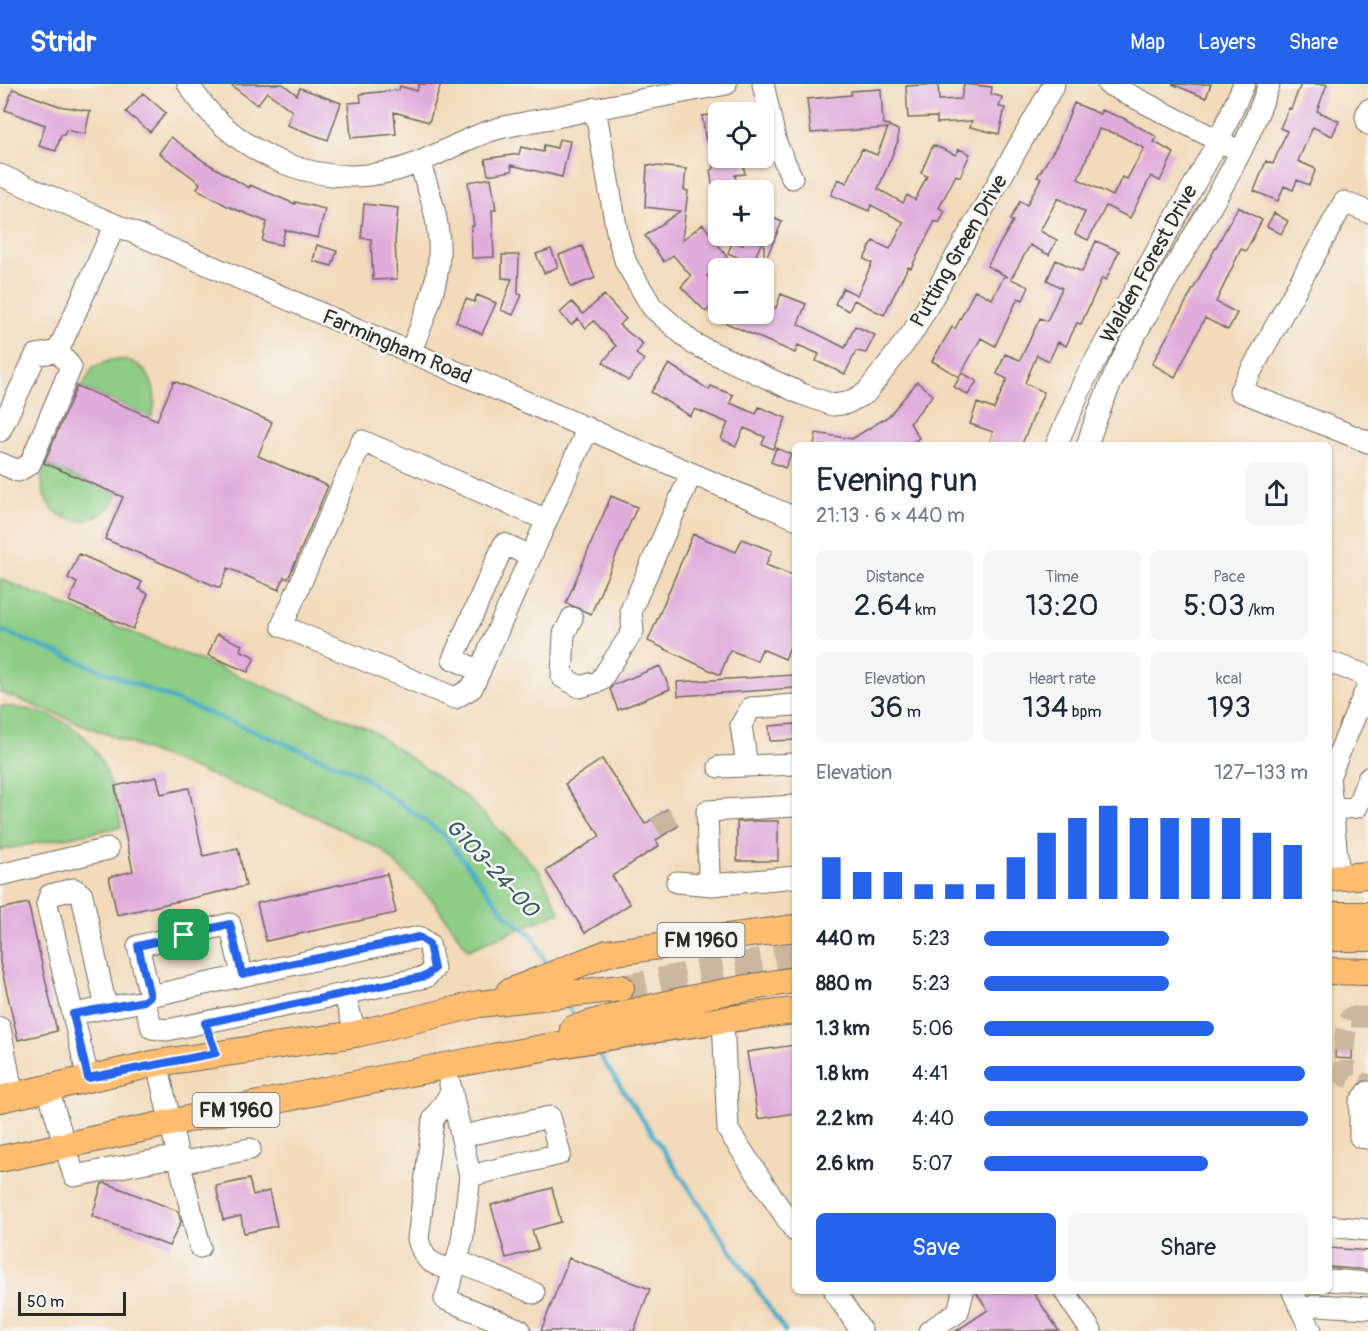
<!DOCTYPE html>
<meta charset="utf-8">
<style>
body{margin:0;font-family:Pangolin,sans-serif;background:#f6f6f7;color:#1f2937;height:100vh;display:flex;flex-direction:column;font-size:22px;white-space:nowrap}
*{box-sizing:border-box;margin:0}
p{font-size:20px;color:#747a83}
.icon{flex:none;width:33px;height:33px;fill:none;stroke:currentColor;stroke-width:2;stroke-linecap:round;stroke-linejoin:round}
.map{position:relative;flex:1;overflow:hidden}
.sheet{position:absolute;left:792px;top:358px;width:540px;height:852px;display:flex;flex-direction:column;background:#fff;border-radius:9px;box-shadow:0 2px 4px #0004}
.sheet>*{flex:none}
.controls{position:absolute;left:708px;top:18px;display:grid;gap:12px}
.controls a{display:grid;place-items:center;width:66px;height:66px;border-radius:9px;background:#fff;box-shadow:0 2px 4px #0004;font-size:30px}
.scale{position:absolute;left:18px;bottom:15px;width:108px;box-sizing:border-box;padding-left:6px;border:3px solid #2b2b2b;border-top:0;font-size:16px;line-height:21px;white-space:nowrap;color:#2b2b2b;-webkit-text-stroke:4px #f6f6f2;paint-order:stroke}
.pin{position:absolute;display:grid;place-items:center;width:51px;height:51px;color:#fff;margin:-26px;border-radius:12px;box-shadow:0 3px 9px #0006}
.round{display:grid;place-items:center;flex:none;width:63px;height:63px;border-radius:9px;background:#f6f6f7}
.overview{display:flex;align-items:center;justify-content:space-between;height:102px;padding:0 24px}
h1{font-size:33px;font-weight:600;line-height:45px}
.stats{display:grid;grid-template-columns:repeat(3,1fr);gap:9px;height:102px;padding:6px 24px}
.stats div{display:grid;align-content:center;border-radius:9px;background:#f6f6f7;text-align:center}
.stats b{font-size:30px;font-weight:600}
.stats small{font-size:16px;font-weight:400}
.stats p{font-size:16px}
.chart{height:168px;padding:12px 24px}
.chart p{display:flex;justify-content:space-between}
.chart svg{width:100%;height:108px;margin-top:6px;stroke:#2563eb;stroke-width:6}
.button{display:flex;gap:12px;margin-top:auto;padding:12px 24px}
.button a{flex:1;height:69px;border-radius:9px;background:#2563eb;color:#fff;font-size:24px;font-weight:600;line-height:69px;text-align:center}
.button a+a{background:#f6f6f7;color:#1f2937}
ul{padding:0 24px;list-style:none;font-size:20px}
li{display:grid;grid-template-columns:96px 72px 1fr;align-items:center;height:45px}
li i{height:15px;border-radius:8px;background:#2563eb}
header{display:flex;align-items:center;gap:36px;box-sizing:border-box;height:84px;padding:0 30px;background:#2563eb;color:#fff}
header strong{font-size:28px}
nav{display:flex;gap:33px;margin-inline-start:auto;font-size:21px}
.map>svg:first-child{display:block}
.green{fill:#8dcd85;stroke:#5c7c58;stroke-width:1.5}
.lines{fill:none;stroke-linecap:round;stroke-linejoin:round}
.stream{stroke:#48adc7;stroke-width:4.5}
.building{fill:#e0acdb;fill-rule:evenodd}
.minor-tunnel{stroke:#cab79d;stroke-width:21;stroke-dasharray:21 10;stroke-linecap:butt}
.major-tunnel{stroke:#cab79d;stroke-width:26;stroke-dasharray:26 13;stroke-linecap:butt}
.minor-casing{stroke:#71685d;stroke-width:23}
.major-casing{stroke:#71685d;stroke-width:28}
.minor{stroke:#fff;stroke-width:21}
.major{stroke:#fcbd6f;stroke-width:26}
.route-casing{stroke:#fff;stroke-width:12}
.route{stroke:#2563eb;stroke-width:8}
.labels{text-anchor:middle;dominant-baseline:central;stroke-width:5;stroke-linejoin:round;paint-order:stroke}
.shield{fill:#f6f6f2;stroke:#686867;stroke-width:1.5}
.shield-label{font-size:20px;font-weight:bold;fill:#2b2b2b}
.street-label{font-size:21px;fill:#2b2b2b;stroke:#f6f6f2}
.water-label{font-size:22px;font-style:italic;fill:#355862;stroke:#f6f6f2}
</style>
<header>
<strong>Stridr</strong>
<nav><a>Map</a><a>Layers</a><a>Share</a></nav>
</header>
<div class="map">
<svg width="1368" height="1247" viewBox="0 0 1368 1247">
<rect width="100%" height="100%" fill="#f6f6f2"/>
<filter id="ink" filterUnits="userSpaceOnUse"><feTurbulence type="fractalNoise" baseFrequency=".0167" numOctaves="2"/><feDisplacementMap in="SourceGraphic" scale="12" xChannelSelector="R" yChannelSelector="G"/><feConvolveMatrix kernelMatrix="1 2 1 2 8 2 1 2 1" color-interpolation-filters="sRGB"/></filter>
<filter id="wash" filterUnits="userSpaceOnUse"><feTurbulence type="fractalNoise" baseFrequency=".008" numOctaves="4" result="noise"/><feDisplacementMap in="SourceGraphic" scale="24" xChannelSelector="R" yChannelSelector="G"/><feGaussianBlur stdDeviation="1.35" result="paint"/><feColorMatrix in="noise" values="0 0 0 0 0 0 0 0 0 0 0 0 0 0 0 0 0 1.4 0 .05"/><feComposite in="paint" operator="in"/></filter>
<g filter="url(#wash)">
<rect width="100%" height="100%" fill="#f2daba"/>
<!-- green -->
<path class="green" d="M111 276C117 276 125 275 130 277 154 286 159 313 151 334L82 304 93 283Z
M45 380 118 411C91 460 28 432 45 380Z
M0 495 369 645 470 716 539 787 560 828 468 866 434 818 381 765 311 731 0 608Z
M0 622C84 628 107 666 121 743L0 766Z"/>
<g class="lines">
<!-- stream -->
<path class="stream" d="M0 546 356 688 443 750 507 832 532 851 548 883
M565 917 576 936
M594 963 785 1247"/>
</g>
<g id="blocks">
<!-- building -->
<path class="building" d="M230 0H283L297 11 300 4 341 19 328 56 287 41 292 27 267 8 257 21Z
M419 0H441L429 38 394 28 396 50 351 54 348 19 361 18 360 10 399 6 400 2 417 7Z
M938 0 939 16 961 15 964 0 992 3 991 10 1002 13 999 23 1005 24 999 50 970 43 972 37 937 39V33L908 34 906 2Z
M1172 0H1211L1206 14Z
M1301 0H1327L1317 27 1339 37 1332 52 1313 43 1298 77 1316 85 1309 101 1297 96 1293 106 1284 102 1278 117 1254 107 1266 77 1273 80 1287 47 1280 44 1289 24 1291 25Z
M13 5 59 22 90 27 85 50 66 46 64 51H61L56 67 39 62 45 41 5 26Z
M881 5 883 39 898 46V57L878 105 903 119 907 111 915 116 927 92 921 89 933 61 956 71 959 65 970 70 960 93 956 91 939 124 945 127 939 139 935 137 911 184 908 183 884 231 854 216 849 227 835 220 843 204 857 211 872 179 864 175 873 157 890 165 904 138 871 121 869 127 831 111 838 95 847 99 862 65 877 71 888 44 811 49 807 15 851 11V7Z
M143 9 166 29 150 48 126 28Z
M1074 19 1100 30 1101 26 1123 34 1157 53 1154 58 1174 69 1160 97 1151 92 1130 134 1106 122 1088 156 1075 150 1085 128 1058 114 1040 147 1057 156 1049 171 1030 161 1011 195 1029 203 1023 216 1018 214 995 262 981 254 959 293 932 277 952 243 955 245 975 206 992 215 1004 192 1008 193 987 182 1013 137 1010 136 1020 117 1027 121 1041 94 1037 93 1057 61ZM1099 45 1117 50 1144 64 1127 95 1122 93 1113 112 1078 95Z
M718 30V56L706 57 702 32Z
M171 53 205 78 249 104 250 101 295 120V118L325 125 318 154 285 146 281 161 262 157 267 138 227 122 197 105 200 99 159 69Z
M559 55 570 57 562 93 511 81 512 87 488 91 485 75 519 70 521 63 543 68 544 61 557 64Z
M742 74 745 90 735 91 738 106H713L710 86 714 85 713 78Z
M647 81 686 85 684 106 688 107 682 156 703 140 727 173 707 192 718 203V215L706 228 681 203 691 192 673 171 664 178 645 152 680 127 645 123Z
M491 94 496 126H492L494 173 472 174 471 142H474L468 98Z
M364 120 398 124 395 158 397 195 373 196 371 155 361 154Z
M1238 123 1262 136 1246 167 1241 165 1216 218 1237 229 1228 246 1205 234 1175 293 1152 280Z
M1274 129 1288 137 1281 150 1267 142Z
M764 130 782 138 764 179V153L752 180 728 169 733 157 743 161 747 152H764Z
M1096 157 1119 167 1106 196 1102 194 1081 240 1077 239 1066 262 1058 258 1049 277 1037 271 1025 299 1044 308 1021 362H988L993 348 970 340 977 319 994 325 1007 295 997 290 1005 270 1020 276 1040 234 1047 237 1062 204 1047 196 1056 176 1082 188Z
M317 161 337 167 332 182 313 177Z
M582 162 595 194 571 203 559 171Z
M551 165 558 183 544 189 536 170Z
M502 171H519L518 210 522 211 513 231 501 226 512 195 502 194Z
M781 210 806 220 798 240 845 264 855 242 875 251 866 269 856 267 845 290 816 277 819 270 798 261 795 269 726 239 731 230H764V218L776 224Z
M477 211 496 219 482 250 456 238 466 215 474 218Z
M604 211 626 235 619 241 643 260 636 270 644 276 628 297 603 278 616 262 594 237 586 244 578 235 571 241 560 229 572 218 583 230Z
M669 280 709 306 711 302 733 311 730 319 756 330 759 323 786 334 773 365 762 360 765 353 744 344 736 362 721 355 728 339 695 325 690 332 651 308Z
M962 289 977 297 968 311 954 303Z
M174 297 272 338 258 372 328 402 288 495 284 493 279 506 228 484 220 504 105 455 123 413 44 379 77 302 157 336Z
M917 298 933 311 910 339 919 354 907 362H814L816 349 852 355 889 332Z
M776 364 791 370 785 384 771 378Z
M611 412 637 423 591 530 566 519Z
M693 450 736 468 742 455 772 467 766 481 795 492V550L785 575 762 565 757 577 730 566 720 591 648 557Z
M79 470 142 498 139 505 148 510 133 545 69 517 77 499 68 494Z
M217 550 242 561 240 566 255 573 248 588 208 571Z
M660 582 670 605 618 626 610 605 613 601Z
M795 591V604L678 612 677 598Z
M795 640V656L770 657 769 642Z
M602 675 645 740 667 725 678 742 656 756 659 762 612 792 630 820 585 849 546 787 600 752 565 700Z
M157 693 161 710 189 704 203 772 238 764 246 802 117 831 109 793 133 787 115 702Z
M755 737H778V777H737V738Z
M387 790 396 829 266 857 257 819Z
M28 819 57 947 18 956 0 878V825Z
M1336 950H1353L1352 975 1335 974Z
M795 961V1029L758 1035 747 968Z
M249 1095 253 1111 269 1107 277 1142 244 1149 241 1132 223 1136 216 1102Z
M106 1099 178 1127 181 1138 169 1162 92 1132 102 1100Z
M552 1104 561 1138 532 1146 538 1165 506 1174 491 1121Z
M1329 1164 1368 1167V1186L1329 1183Z
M569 1174 650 1205 634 1247H541Z
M976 1208H1033L1059 1247H956L988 1226Z"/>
</g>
</g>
<g filter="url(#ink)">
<use href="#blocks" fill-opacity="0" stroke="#71685d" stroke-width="1.5"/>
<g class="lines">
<!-- minor-tunnel -->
<path class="minor-tunnel" d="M660 730 670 746
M1368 933H1351C1342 950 1344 972 1345 992L1368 1001"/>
<!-- major-tunnel -->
<path class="major-tunnel" d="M621 904 795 871"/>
<!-- minor casing -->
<g class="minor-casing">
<path id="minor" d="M188 0C233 69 314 107 396 86 430 77 460 56 493 46 514 40 535 37 556 33 612 21 669 11 726 0
M763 0 776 59 792 94
M1108 0 1231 63
M595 24 618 153 626 179 652 223 694 260 802 310 833 321 847 319 866 309 913 248 1054 0
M1368 26 1366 32 1368 40
M0 91 795 434
M1368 128 1344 118 1240 307 1368 358
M58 267 115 141
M410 269C444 187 450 163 419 78
M0 347 36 271 58 267
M1056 362 1085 295 1219 56 1244 0
M1087 362C1126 232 1226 128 1269 0
M0 379 18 387 30 380 71 283 58 267
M547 436 362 357 282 542 455 614 472 604 588 344
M572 534 564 550 562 593 580 603 600 597 633 547 631 526 691 390
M1329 578 1368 592
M480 587 453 575 504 460 531 472
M795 621 751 624 741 641 747 682 795 680
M719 683 747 682
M795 722 707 727 709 791 712 801 795 793
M1333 725 1357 723 1368 694
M0 791 108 765
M1339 793 1329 693 1368 601
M677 798 712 801
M344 910 356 950
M150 912 138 862 230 840 242 890
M73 930 144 917 152 944 167 946 426 893 434 885 429 860 419 853 150 912 144 917
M723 935 728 1046 795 1147
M0 944 13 1012
M88 994 47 820 50 811 74 805 82 811 106 924
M450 1000 470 1092 462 1157 454 1187
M48 1005 74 1092 178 1072 157 979
M452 1007 433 1036 418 1155C425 1180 432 1179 454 1187L445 1215 520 1246
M1368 1008 1360 1018V1053L1368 1054
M463 1052 550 1033 560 1070 470 1092
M178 1072 200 1163
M180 1079 250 1065
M1329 1142 1368 1146
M458 1177 534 1209
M1329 1196 1368 1199
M835 1208 861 1247
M1065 1208 1091 1247
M1293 1208 1311 1247
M1301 1226 1317 1221 1368 1224
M929 1247 958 1228 963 1208"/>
</g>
<!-- major casing -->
<g class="major-casing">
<path id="major" d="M1329 794 1368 791
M1329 831H1368
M1329 854H1368
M1329 887 1368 888
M509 908 607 869 795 844
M573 945C645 922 720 908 795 896
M0 1015 157 979 356 950 479 920 621 904
M0 1075C264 1020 527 957 795 927"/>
</g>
<!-- minor -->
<use href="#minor" class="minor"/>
<!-- major -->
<use href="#major" class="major"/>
</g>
</g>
<g class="lines" filter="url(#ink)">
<!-- route casing -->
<g class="route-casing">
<path id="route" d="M230 840 242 890 419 853 429 860 434 885 426 892 205 939 216 969 88 994 73 930 144 917 150 912 138 862Z"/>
</g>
<!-- route -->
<use href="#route" class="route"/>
</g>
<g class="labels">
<!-- shield labels -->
<g class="shield">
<rect x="657.5" y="839" width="87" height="34" rx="4.5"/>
<rect x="192.5" y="1009" width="87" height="34" rx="4.5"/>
</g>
<g class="shield-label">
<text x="701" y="856">FM 1960</text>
<text x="236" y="1026">FM 1960</text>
</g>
<!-- street labels -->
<g class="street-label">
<text transform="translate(959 167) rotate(-60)">Putting Green Drive</text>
<text transform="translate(1149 180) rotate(-61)">Walden Forest Drive</text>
<text transform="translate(397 263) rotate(23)">Farmingham Road</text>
</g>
<!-- water labels -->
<g class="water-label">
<text transform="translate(492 784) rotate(47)">G103-24-00</text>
</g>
</g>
</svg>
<div class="controls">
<a><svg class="icon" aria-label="locate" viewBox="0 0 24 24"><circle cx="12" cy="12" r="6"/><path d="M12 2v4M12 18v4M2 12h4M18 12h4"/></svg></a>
<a>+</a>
<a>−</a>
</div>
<div class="scale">50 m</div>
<div class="pin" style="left:184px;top:851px;background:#1e9e55"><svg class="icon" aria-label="arrive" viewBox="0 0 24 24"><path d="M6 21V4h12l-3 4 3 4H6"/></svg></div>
<section class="sheet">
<div class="overview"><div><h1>Evening run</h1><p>21:13 · 6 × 440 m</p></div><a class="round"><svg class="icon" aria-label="share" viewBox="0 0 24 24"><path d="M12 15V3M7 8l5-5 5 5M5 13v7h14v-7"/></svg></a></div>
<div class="stats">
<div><p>Distance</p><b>2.64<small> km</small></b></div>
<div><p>Time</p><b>13:20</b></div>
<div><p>Pace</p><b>5:03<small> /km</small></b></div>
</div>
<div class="stats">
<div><p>Elevation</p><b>36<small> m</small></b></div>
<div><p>Heart rate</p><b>134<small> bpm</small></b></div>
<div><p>kcal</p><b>193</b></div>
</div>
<div class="chart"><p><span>Elevation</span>127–133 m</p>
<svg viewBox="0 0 160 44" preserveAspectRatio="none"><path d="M5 44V27M15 44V33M25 44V33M35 44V38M45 44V38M55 44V38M65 44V27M75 44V17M85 44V11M95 44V6M105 44V11M115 44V11M125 44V11M135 44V11M145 44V17M155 44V22"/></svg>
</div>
<ul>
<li><b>440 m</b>5:23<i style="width:57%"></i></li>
<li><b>880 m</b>5:23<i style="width:57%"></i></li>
<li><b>1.3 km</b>5:06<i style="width:71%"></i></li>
<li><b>1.8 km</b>4:41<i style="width:99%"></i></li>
<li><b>2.2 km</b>4:40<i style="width:100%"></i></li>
<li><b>2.6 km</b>5:07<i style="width:69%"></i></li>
</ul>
<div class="button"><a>Save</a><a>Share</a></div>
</section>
</div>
